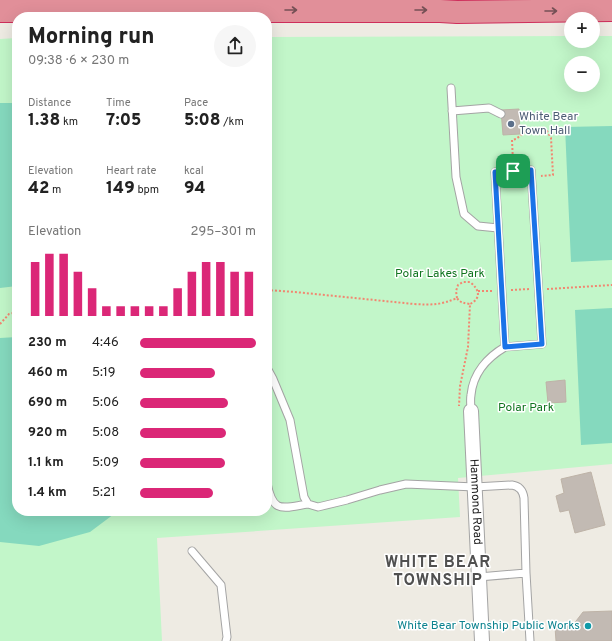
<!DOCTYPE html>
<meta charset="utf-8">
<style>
body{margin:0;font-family:Overpass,sans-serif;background:#f6f6f6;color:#222;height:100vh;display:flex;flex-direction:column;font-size:15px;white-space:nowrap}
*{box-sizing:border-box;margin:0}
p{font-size:13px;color:#767676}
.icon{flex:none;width:22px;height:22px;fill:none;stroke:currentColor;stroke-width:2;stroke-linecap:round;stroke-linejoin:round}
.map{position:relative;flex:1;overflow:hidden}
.drawer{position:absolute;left:12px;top:12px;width:260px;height:504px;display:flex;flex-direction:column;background:#fff;border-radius:16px;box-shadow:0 4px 16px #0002}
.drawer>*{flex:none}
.controls{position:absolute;left:564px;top:12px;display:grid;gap:8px}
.controls a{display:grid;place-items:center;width:36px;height:36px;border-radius:50%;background:#fff;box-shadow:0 4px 16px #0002;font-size:20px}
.pin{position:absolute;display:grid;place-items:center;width:34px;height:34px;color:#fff;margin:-17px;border-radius:8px;box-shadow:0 2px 6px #0006}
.round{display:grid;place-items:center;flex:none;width:42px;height:42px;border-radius:21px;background:#f6f6f6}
.headline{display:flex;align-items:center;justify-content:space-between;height:68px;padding:0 16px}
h1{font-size:22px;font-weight:800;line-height:30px}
.metrics{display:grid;grid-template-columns:repeat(3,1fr);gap:6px;height:68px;padding:4px 16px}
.metrics div{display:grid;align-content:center}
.metrics b{font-size:17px;font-weight:800}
.metrics small{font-size:11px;font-weight:400}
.metrics p{font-size:11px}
.chart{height:112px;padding:8px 16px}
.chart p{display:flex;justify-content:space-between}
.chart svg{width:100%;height:72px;margin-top:4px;stroke:#db2777;stroke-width:6}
ul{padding:0 16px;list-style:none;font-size:13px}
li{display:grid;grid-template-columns:64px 48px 1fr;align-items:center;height:30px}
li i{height:10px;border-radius:5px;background:#db2777}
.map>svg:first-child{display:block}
.park{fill:#c2f6c9;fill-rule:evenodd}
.pitch{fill:#85d9be}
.building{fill:#c2bab3;stroke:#beb3a7}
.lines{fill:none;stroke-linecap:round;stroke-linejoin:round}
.service-casing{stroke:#a4a4a4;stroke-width:9}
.minor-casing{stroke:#a4a4a4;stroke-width:16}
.motorway-casing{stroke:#ce2e5b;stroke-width:24}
.path{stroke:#f28670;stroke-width:2;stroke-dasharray:2 2;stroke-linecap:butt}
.service{stroke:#fff;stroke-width:7}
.minor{stroke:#fff;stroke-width:14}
.motorway{stroke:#e18f99;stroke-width:22}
.oneway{stroke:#755055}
.route-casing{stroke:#fff;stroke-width:8}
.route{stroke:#1a73e8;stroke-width:5}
.service-dot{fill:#5c6f8a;stroke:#fff;stroke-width:1.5}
.culture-dot{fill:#0f9aa8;stroke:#fff;stroke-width:1.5}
.labels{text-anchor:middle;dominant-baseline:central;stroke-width:3;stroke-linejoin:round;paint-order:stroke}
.service-label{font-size:12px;fill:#4e5e75;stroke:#fff;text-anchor:start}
.park-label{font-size:12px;fill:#117520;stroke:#fff}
.street-label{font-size:12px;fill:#1d1d1d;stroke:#fff}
.culture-label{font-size:12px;fill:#0d838f;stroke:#fff;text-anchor:end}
.district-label{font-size:16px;font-weight:bold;letter-spacing:1px;fill:#505050;stroke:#fff}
</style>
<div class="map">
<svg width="612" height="641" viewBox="0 0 612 641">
<rect width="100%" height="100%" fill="#eeebe3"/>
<!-- park -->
<path class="park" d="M571 36V41H593V36H612V464L458 478 460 517 157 538 162 641H0V39L17 38V511H267V37ZM571 63H593V85H571Z"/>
<!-- pitch -->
<path class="pitch" d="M0 103H17V286L0 288Z
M612 126V260L571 262 565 127Z
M612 308V443L581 445 575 310Z
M17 337V511H118L90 532 39 546 0 542V338Z"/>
<!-- building -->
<path class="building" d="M519 109 520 134 503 135 501 110Z
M565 380 566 402 548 403 546 382Z
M591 472 605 525 575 533 569 510 560 512 556 496 564 493 561 479Z
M612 611V641H556L555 627 573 625 583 612Z"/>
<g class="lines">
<!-- service casing -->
<g class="service-casing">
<path id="service" d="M451 88 456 177 464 214 478 226 498 228
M452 111 489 108 501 114
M267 368 273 379 290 420 304 497 308 504 318 507 347 500 380 490 406 484 475 487 512 485C519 486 523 491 524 498L526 573 479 577
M471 411C471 406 470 400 471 395 473 373 488 357 505 347L495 172 531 170 542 344 505 347
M267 483C273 514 282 508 308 504
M192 551 221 585 227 637 226 641
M526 573 530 641"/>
</g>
<!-- minor casing -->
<g class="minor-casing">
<g id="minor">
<path id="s1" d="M471 411 482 641"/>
</g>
</g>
<!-- motorway casing -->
<g class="motorway-casing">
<path id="motorway" d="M0 11H440L457 12 612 10"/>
</g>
<!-- path -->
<path class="path" d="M513 162 512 140 516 139 525 132 534 129H543L547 131 551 138 553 175 541 176
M547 289 612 285
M267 290 295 292 414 304C431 305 441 305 457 298 460 303 464 303 470 304L468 347 460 386 459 406
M511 290 530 289
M478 291H493
M457 298 456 291 458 285 463 282H470C479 289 482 298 470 304
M0 324 9 314 17 312"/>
<!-- service -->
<use href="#service" class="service"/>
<!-- minor -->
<use href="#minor" class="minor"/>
<!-- motorway -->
<use href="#motorway" class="motorway"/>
</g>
<!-- one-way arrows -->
<defs><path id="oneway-shaft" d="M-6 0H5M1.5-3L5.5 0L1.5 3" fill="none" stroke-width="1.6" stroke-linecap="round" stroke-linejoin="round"/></defs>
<g class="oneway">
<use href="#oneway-shaft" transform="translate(291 10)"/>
<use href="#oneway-shaft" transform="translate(421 10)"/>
<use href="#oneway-shaft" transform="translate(551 11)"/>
</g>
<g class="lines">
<!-- route casing -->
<g class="route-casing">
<path id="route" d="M531 170 542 344 505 347 495 172Z"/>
</g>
<!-- route -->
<use href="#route" class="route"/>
</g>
<!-- markers -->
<circle class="service-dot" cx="511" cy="124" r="4"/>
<circle class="culture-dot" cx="588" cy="626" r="4"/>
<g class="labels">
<!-- service labels -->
<g class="service-label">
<text x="519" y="117">White Bear<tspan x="519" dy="14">Town Hall</tspan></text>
</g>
<!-- park labels -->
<g class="park-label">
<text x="440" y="274">Polar Lakes Park</text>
<text x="526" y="408">Polar Park</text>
</g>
<!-- street labels -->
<g class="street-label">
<text stroke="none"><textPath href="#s1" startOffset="91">Hammond Road</textPath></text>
</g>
<!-- culture labels -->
<g class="culture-label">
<text x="580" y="626">White Bear Township Public Works</text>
</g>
<!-- district labels -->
<g class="district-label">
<text x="438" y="563">WHITE BEAR<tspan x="438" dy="18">TOWNSHIP</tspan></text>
</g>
</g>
</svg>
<div class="controls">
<a>+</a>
<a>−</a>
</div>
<div class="pin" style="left:513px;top:171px;background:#1e9e55"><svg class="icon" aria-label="arrive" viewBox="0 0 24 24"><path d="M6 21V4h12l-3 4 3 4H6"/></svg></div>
<section class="drawer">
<div class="headline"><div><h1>Morning run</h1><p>09:38 · 6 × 230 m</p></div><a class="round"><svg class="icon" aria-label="share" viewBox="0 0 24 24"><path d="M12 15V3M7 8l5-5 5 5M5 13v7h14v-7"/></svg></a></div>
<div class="metrics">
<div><p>Distance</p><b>1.38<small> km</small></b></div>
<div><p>Time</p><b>7:05</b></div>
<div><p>Pace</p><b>5:08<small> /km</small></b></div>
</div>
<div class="metrics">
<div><p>Elevation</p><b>42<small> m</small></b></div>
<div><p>Heart rate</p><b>149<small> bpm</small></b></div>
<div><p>kcal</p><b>94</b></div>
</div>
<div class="chart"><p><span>Elevation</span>295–301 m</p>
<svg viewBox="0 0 160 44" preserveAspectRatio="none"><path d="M5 44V11M15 44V6M25 44V6M35 44V17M45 44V27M55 44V38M65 44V38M75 44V38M85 44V38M95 44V38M105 44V27M115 44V17M125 44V11M135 44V11M145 44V17M155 44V17"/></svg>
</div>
<ul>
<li><b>230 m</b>4:46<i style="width:100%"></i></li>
<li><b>460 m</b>5:19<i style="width:65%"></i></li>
<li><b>690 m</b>5:06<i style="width:76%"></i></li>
<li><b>920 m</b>5:08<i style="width:74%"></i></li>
<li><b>1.1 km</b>5:09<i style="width:73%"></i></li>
<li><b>1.4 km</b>5:21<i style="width:63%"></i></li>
</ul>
</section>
</div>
